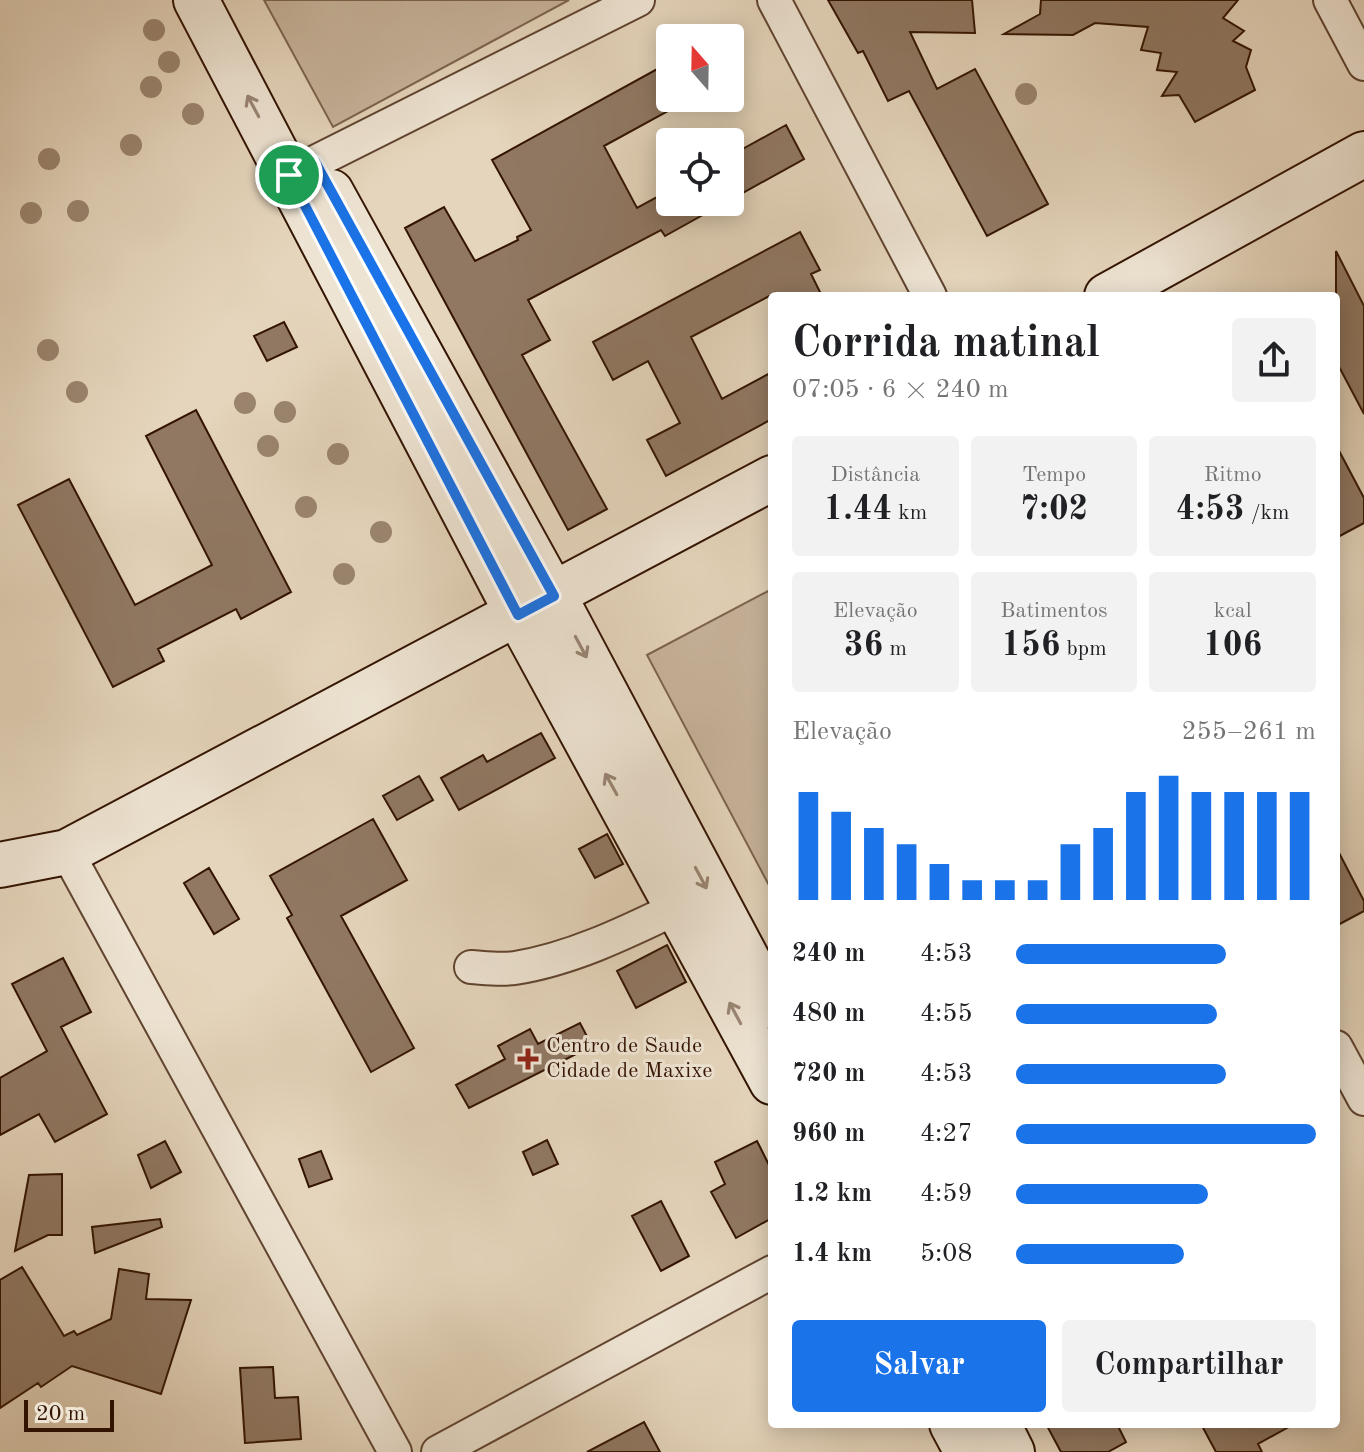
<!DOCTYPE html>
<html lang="pt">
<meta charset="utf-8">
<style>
body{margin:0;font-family:"Old Standard TT",serif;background:#f2f2f2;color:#202124;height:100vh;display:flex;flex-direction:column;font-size:30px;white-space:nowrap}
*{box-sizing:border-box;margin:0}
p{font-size:26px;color:#757577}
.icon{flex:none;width:44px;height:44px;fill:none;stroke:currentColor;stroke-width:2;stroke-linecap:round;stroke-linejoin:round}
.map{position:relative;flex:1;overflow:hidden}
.sheet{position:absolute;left:768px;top:292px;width:572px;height:1136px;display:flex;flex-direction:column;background:#fff;border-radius:8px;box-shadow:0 4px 20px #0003}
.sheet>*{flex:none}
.needle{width:52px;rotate:340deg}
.buttons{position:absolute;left:656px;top:24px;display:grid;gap:16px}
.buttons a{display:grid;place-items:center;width:88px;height:88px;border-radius:8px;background:#fff;box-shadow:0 4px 20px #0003;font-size:40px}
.scale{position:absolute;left:24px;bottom:20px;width:90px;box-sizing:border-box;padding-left:8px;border:4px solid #331402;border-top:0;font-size:22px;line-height:28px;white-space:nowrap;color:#331402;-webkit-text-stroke:6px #eee4d3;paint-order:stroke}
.pin{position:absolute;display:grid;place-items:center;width:68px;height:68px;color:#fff;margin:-34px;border:4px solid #fff;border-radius:50%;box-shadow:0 2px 8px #0007}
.round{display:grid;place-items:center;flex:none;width:84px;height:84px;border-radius:8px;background:#f2f2f2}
.head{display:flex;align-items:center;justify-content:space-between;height:136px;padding:0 24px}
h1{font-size:44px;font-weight:700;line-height:60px}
.figures{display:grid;grid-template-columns:repeat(3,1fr);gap:12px;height:136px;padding:8px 24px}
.figures div{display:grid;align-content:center;border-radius:8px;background:#f2f2f2;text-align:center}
.figures b{font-size:34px;font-weight:700}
.figures small{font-size:22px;font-weight:400}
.figures p{font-size:22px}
.chart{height:224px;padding:16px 24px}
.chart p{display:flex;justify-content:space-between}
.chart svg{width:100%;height:144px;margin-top:8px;stroke:#1a73e8;stroke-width:6}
.primary-button{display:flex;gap:16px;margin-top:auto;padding:16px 24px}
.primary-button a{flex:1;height:92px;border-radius:8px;background:#1a73e8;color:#fff;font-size:32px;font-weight:700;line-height:92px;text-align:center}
.primary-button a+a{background:#f2f2f2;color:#202124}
ul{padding:0 24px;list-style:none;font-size:26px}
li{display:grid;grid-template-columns:128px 96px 1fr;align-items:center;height:60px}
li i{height:20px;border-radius:10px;background:#1a73e8}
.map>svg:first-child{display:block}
.green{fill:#c7b49c;stroke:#7d644f;stroke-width:2}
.building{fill:#907863;stroke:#331402;stroke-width:2}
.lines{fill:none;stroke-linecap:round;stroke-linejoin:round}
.street-casing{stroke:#604430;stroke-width:36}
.secondary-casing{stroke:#331402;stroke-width:48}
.street{stroke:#eee4d3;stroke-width:32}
.secondary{stroke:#eee4d3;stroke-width:44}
.tree{fill:#9b856f}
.oneway{stroke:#9a8675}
.route-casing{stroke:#fff;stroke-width:16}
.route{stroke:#1a73e8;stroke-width:10}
.poi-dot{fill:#8f2418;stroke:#eee4d3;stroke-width:3}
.labels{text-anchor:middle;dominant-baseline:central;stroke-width:6;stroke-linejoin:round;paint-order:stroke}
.poi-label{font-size:22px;fill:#331402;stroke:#eee4d3;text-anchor:start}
</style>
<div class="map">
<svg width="1364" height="1452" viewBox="0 0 1364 1452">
<rect width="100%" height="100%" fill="#e5d5bc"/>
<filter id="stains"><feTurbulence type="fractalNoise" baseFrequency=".0025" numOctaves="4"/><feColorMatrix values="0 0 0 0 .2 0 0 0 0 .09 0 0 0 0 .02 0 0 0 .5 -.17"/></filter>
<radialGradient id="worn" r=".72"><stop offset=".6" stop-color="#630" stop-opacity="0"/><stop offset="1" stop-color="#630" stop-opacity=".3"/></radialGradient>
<!-- green -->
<path class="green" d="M264 0H569L333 127Z
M772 589V891L647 655Z"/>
<!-- building -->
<path class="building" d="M828 0H972L975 33 910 32 937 89 975 69 1048 204 987 236 909 91 888 101 863 51 858 53Z
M1041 0H1238L1223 18 1244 31 1233 41 1251 50 1246 67 1255 90 1195 122 1179 95 1162 96 1177 72 1157 70 1161 53 1141 50 1148 27 1095 23 1073 35 1004 34 1040 14Z
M670 62V110L604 146 637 208 670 190V202H726L665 236 661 230 528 300 550 340 522 355 607 509 568 530 405 228 444 207 475 261 518 240 517 237 531 230 492 160Z
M786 125 804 159 730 200V156Z
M800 232 820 270 811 274 822 296H776L775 293 691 337 722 399 772 372V419L666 476 647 440 680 423 648 361 613 380 593 342Z
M1336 251 1364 306V414L1336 361Z
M284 322 297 347 267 361 254 336Z
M196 410 291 592 241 619 236 609 158 649 164 661 113 687 18 505 69 479 135 605 212 565 146 436Z
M1336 445 1364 498V523L1336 538Z
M541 733 555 758 459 810 441 778 483 755 487 762Z
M419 776 433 800 397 820 383 796Z
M373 819 407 880 341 916 414 1048 371 1072 287 918 292 915 270 876Z
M607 834 623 864 595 878 579 849Z
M1336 847 1364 901V911L1336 926Z
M209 868 239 919 214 934 184 883Z
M667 945 686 982 636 1008 617 971Z
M63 958 91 1012 61 1027 107 1114 55 1142 39 1114 0 1135V1078L47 1051 12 984Z
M580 1023 592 1046 469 1108 456 1085 505 1059 498 1046 530 1029 538 1044Z
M547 1140 558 1164 533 1175 523 1152Z
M165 1141 181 1172 151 1188 138 1155Z
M757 1141 772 1171V1218L736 1238 711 1192 725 1184 715 1162Z
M321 1151 332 1179 309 1187 299 1159Z
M62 1174V1235H48L15 1251 29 1175Z
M661 1201 689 1256 661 1271 632 1216Z
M160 1219 162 1227 95 1253 92 1227Z
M22 1267 64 1336 74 1331 77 1335 111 1319 119 1269 149 1274 146 1299 191 1300 161 1394 72 1366 41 1387 38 1383 0 1408V1280Z
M273 1367 275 1398 298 1397 301 1439 245 1443 240 1368Z
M644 1422 660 1452H587Z
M1046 1424H1117L1126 1442 1108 1452H1061Z
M1201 1424H1294L1258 1444 1262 1452H1216Z"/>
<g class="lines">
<!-- street casing -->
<g class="street-casing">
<path id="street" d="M774 0 930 296
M1330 0 1364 64
M289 175 638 0
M67 852 395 1452
M471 967C486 968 501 970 515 968 572 959 627 932 679 907
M1336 1047 1364 1099
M438 1452 772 1272"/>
</g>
<!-- secondary casing -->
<g class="secondary-casing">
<path id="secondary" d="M196 0 518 615 772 1082
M331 192 554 596 772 1006
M1107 296 1364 154
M0 865 67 852 772 478
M952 1424 967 1452
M998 1424 1012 1452"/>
</g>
<!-- street -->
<use href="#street" class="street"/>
<!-- secondary -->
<use href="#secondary" class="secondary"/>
</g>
<!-- trees -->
<g class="tree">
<circle cx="154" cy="30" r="11"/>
<circle cx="169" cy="62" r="11"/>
<circle cx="151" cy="87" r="11"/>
<circle cx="1026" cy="94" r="11"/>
<circle cx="193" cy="114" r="11"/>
<circle cx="131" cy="145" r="11"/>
<circle cx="49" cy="159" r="11"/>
<circle cx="78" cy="211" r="11"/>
<circle cx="31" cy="213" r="11"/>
<circle cx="48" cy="350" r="11"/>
<circle cx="77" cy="392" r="11"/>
<circle cx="245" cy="403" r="11"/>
<circle cx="285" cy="412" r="11"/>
<circle cx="268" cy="446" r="11"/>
<circle cx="338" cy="454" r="11"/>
<circle cx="306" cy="507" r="11"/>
<circle cx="381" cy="532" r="11"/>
<circle cx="344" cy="574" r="11"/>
</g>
<!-- one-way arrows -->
<defs><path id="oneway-shaft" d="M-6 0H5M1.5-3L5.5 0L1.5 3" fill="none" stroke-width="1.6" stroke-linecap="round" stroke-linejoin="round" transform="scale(2)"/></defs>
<g class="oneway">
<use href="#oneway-shaft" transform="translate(253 106) rotate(-118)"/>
<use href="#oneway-shaft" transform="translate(581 647) rotate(62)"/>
<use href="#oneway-shaft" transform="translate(611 784) rotate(-119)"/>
<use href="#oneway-shaft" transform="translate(701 878) rotate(62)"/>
<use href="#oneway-shaft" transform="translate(735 1013) rotate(-118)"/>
</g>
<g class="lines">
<!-- route casing -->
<g class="route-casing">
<path id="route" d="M315 162 554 596 518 615 289 175Z"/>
</g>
<!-- route -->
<use href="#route" class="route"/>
</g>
<!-- markers -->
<path class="poi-dot" d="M524 1047h8v8h8v8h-8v8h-8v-8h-8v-8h8z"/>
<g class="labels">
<!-- poi labels -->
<g class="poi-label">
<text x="546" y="1046">Centro de Saude<tspan x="546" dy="25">Cidade de Maxixe</tspan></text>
</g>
</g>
<rect width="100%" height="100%" filter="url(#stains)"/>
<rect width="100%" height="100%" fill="url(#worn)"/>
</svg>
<div class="buttons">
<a><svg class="needle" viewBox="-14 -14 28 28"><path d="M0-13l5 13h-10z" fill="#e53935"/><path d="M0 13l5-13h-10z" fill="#757577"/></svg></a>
<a><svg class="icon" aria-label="locate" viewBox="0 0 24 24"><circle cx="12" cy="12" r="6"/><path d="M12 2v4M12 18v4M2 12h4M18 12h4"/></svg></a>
</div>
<div class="scale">20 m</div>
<div class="pin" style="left:289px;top:175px;background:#1e9e55"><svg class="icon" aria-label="arrive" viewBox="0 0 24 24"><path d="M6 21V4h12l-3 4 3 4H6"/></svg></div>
<section class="sheet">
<div class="head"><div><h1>Corrida matinal</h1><p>07:05 · 6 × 240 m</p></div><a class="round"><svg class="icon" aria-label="share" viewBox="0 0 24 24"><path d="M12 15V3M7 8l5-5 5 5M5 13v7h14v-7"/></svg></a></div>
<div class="figures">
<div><p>Distância</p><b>1.44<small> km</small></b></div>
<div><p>Tempo</p><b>7:02</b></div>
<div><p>Ritmo</p><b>4:53<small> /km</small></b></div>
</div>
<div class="figures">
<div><p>Elevação</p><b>36<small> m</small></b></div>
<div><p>Batimentos</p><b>156<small> bpm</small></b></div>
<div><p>kcal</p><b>106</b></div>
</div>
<div class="chart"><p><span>Elevação</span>255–261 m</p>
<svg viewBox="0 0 160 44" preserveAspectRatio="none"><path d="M5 44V11M15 44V17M25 44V22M35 44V27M45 44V33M55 44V38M65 44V38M75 44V38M85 44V27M95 44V22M105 44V11M115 44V6M125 44V11M135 44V11M145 44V11M155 44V11"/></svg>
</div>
<ul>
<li><b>240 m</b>4:53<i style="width:70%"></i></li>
<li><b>480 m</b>4:55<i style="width:67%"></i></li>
<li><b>720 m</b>4:53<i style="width:70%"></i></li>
<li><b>960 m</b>4:27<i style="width:100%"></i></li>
<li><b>1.2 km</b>4:59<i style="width:64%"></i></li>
<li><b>1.4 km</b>5:08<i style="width:56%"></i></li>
</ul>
<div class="primary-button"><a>Salvar</a><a>Compartilhar</a></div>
</section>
</div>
